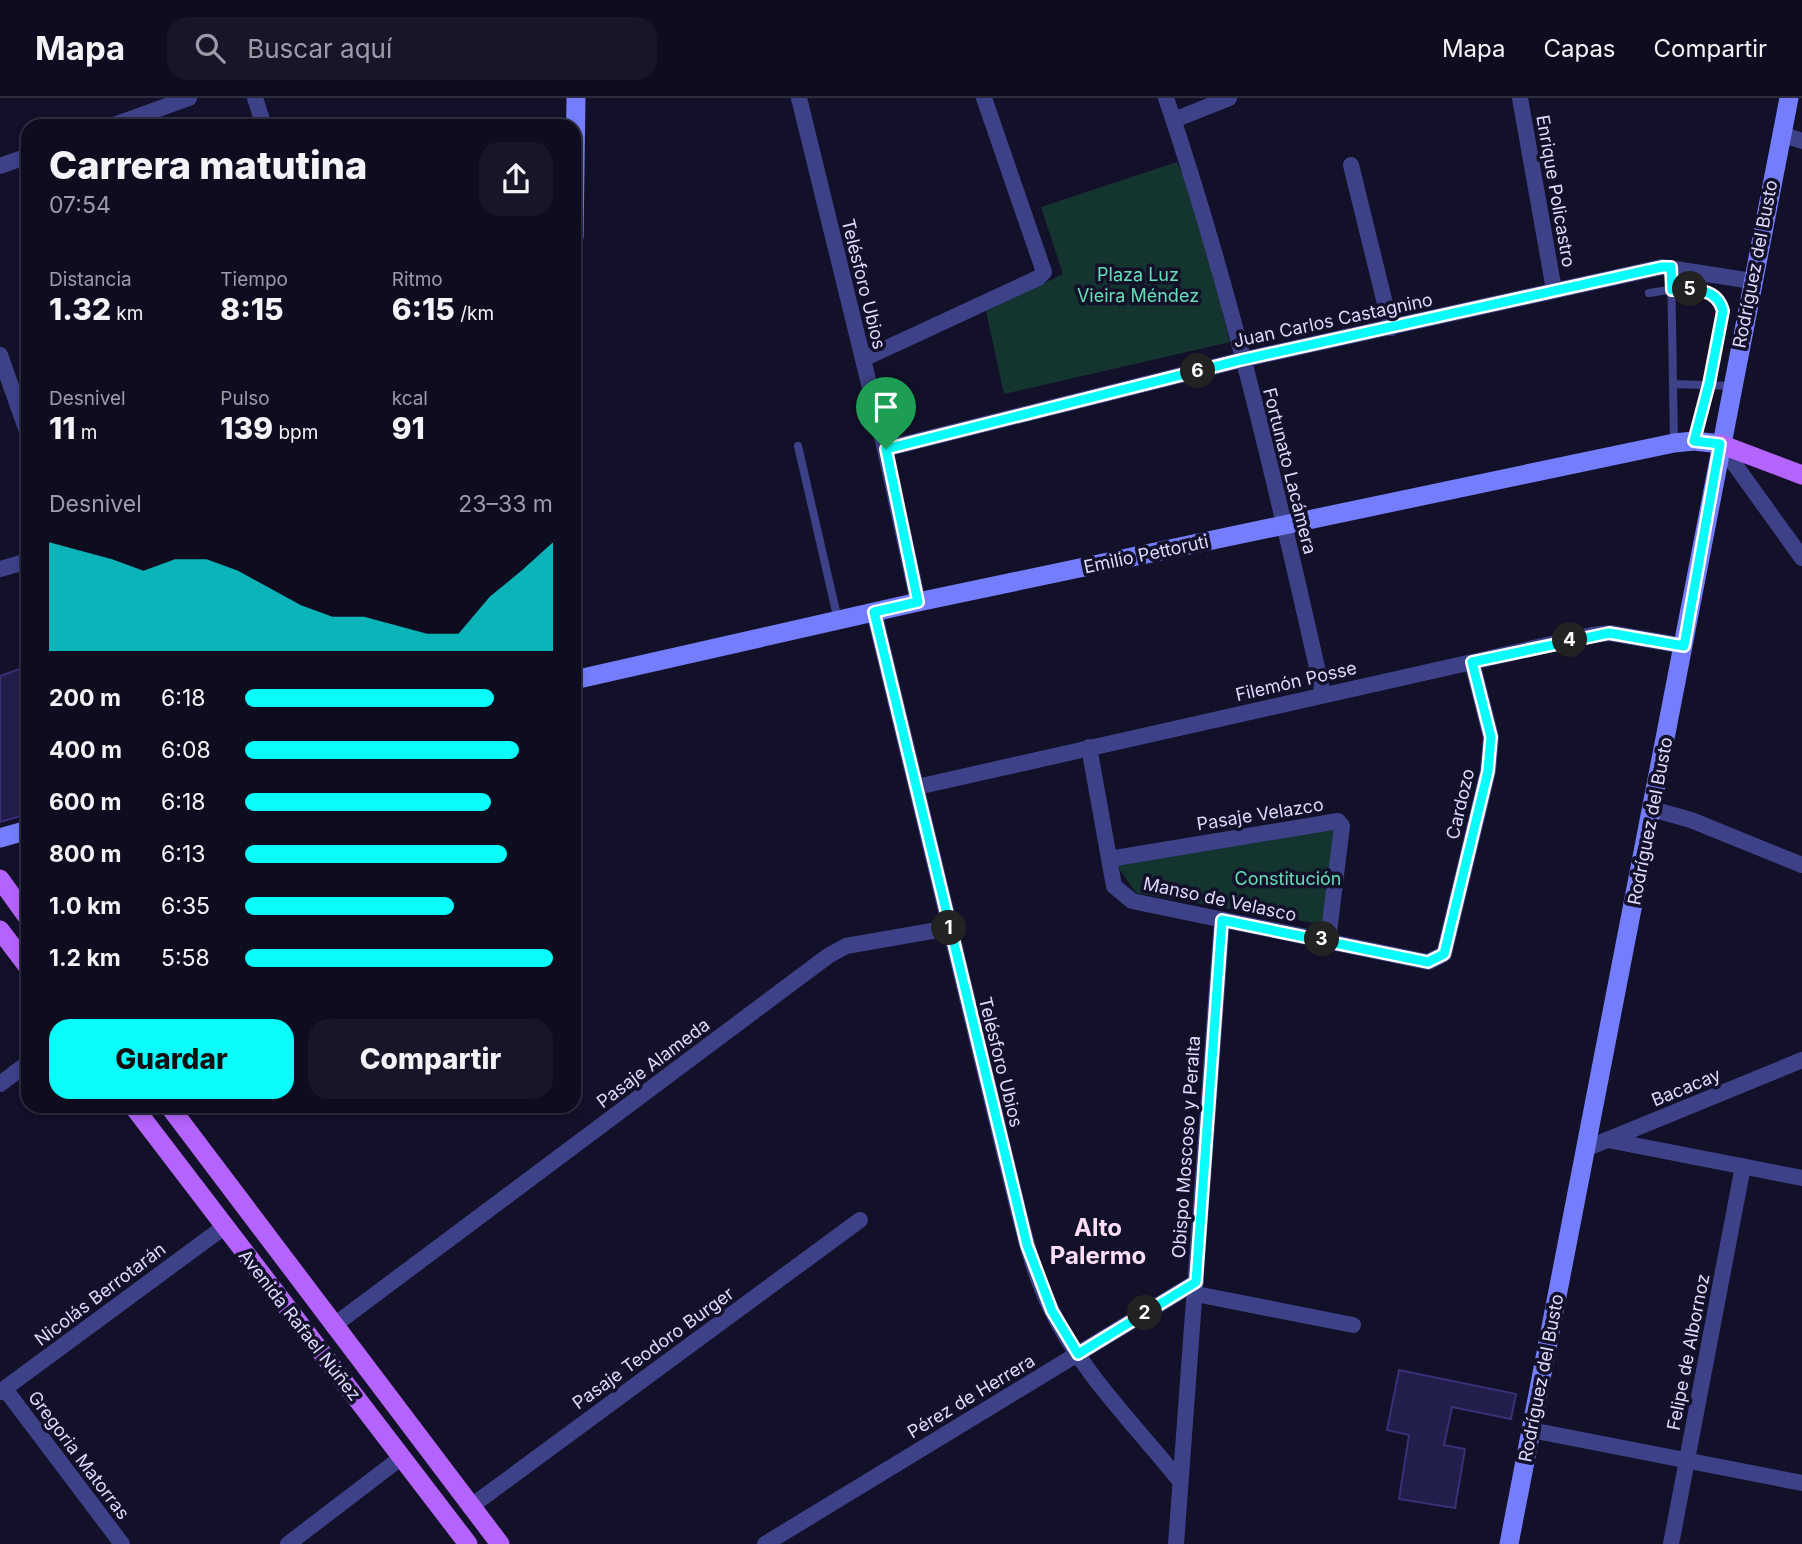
<!DOCTYPE html>
<html lang="es">
<meta charset="utf-8">
<style>
body{margin:0;font-family:Inter,sans-serif;background:#171629;color:#f1f3f6;height:100vh;display:flex;flex-direction:column;font-size:26px;white-space:nowrap}
*{box-sizing:border-box;margin:0}
p{font-size:23px;color:#9b9ca5}
.icon{flex:none;width:38px;height:38px;fill:none;stroke:currentColor;stroke-width:2;stroke-linecap:round;stroke-linejoin:round}
.map{position:relative;flex:1;overflow:hidden}
.details{position:absolute;left:21px;top:21px;width:560px;height:994px;display:flex;flex-direction:column;background:#0e0d20;border-radius:21px;box-shadow:0 4px 10px #0003,0 0 0 2px #2e2d3e}
.details>*{flex:none}
.pin{position:absolute;display:grid;place-items:center;width:60px;height:60px;color:#fff;margin:-72px -30px;border-radius:50% 50% 50% 0;rotate:-45deg;box-shadow:0 0 7px #0007}
.pin .icon{rotate:45deg}
.km{position:absolute;width:35px;height:35px;margin:-18px;border-radius:50%;background:#222;color:#fff;font-size:19px;line-height:35px;text-align:center}
.round{display:grid;place-items:center;flex:none;width:74px;height:74px;border-radius:21px;background:#171629}
.headline{display:flex;align-items:center;justify-content:space-between;height:119px;padding:0 28px}
h1{font-size:38px;font-weight:800;line-height:52px}
.stats{display:grid;grid-template-columns:repeat(3,1fr);gap:10px;height:119px;padding:7px 28px}
.stats div{display:grid;align-content:center}
.stats b{font-size:30px;font-weight:800}
.stats small{font-size:19px;font-weight:400}
.stats p{font-size:19px}
.chart{height:196px;padding:14px 28px}
.chart p{display:flex;justify-content:space-between}
.chart svg{width:100%;height:126px;margin-top:7px;fill:#0afbfb;opacity:.7}
.cta{display:flex;gap:14px;margin-top:auto;padding:14px 28px}
.cta a{flex:1;height:80px;border-radius:21px;background:#0afbfb;color:#111;font-size:28px;font-weight:800;line-height:80px;text-align:center}
.cta a+a{background:#171629;color:#f1f3f6}
ul{padding:0 28px;list-style:none;font-size:23px}
li{display:grid;grid-template-columns:112px 84px 1fr;align-items:center;height:52px}
li i{height:18px;border-radius:9px;background:#0afbfb}
header{display:flex;align-items:center;gap:42px;box-sizing:border-box;height:98px;padding:0 35px;background:#0e0d20;border-bottom:2px solid #2e2d3e}
header strong{font-size:33px}
nav{display:flex;gap:38px;margin-inline-start:auto;font-size:24px}
.search{width:490px;height:63px;background:#171629;display:flex;align-items:center;gap:18px;box-sizing:border-box;padding:0 24px;border-radius:21px;color:#9b9ca5;font-size:26px}
.map>svg:first-child{display:block}
.green{fill:#143430}
.building{fill:#221e4b;stroke:#373077;stroke-width:2}
.lines{fill:none;stroke-linecap:round;stroke-linejoin:round}
.service{stroke:#3d4288;stroke-width:8}
.minor{stroke:#3d4288;stroke-width:16}
.secondary{stroke:#747efd;stroke-width:19}
.primary{stroke:#b464fd;stroke-width:19}
.route-casing{stroke:#fff;stroke-width:14}
.route{stroke:#0afbfb;stroke-width:9}
.labels{text-anchor:middle;dominant-baseline:central;stroke-width:7;stroke-linejoin:round;paint-order:stroke}
.street-label{font-size:18px;fill:#dcdbfe;stroke:#13112a}
.park-label{font-size:18px;fill:#66dfb5;stroke:#13112a}
.district-label{font-size:24px;font-weight:bold;fill:#feddf6;stroke:#13112a}
</style>
<header>
<strong>Mapa</strong>
<div class="search"><svg class="icon" aria-label="search" viewBox="0 0 24 24"><circle cx="10" cy="10" r="6"/><path d="M15 15l6 6"/></svg>Buscar aquí</div>
<nav><a>Mapa</a><a>Capas</a><a>Compartir</a></nav>
</header>
<div class="map">
<svg width="1802" height="1446" viewBox="0 0 1802 1446">
<rect width="100%" height="100%" fill="#13112a"/>
<!-- green -->
<path class="green" d="M1177 64 1194 101 1230 244 1004 296 986 213 1063 176 1041 109Z
M1334 731 1326 827 1136 795 1115 765Z"/>
<!-- building -->
<path class="building" d="M28 568V716L0 724V578Z
M1399 1272 1516 1296 1511 1321 1452 1309 1444 1347 1465 1351 1455 1410 1399 1401 1409 1337 1387 1332Z"/>
<g class="lines">
<!-- service -->
<path class="service" d="M1671 168 1674 344
M1649 195C1674 191 1715 182 1723 213L1709 286 1694 342
M1673 286 1731 288
M798 348 838 522"/>
<!-- minor -->
<path class="minor" d="M255 0 264 28
M799 0 885 351 918 504
M1166 0C1232 194 1278 396 1323 596
M1520 0 1554 192
M1174 22 1229 0
M111 28 189 0
M1781 36 1802 43
M1351 67 1391 230
M0 68 28 58
M0 257 28 336
M863 261 1038 180 1044 174 984 0
M1720 346 1802 460
M885 351 1241 262 1662 169 1752 183
M0 471 28 463
M874 514 1016 1103C1025 1140 1034 1176 1051 1211 1081 1274 1136 1328 1179 1382
M574 646V668
M1089 649 1114 788 1132 803 1428 864 1444 856 1488 673 1491 639 1472 564
M917 689 1592 537 1610 535 1684 548
M1652 711 1691 722 1802 767
M1109 761 1338 723 1342 728 1328 842
M0 986 28 965
M1608 1042 1802 1080
M1585 1051 1802 962
M1196 1196 1353 1227
M333 1228 828 858 846 848 949 830
M5 1291 122 1446
M0 1294 224 1129
M1531 1332 1802 1385
M470 1409 860 1122
M288 1446 402 1359
M765 1446 1196 1184
M1176 1446 1222 822
M1671 1446 1743 1068"/>
<!-- secondary -->
<path class="secondary" d="M574 139 576 0
M574 582 918 504 1674 345 1694 343 1720 346
M0 740 28 732
M1509 1446 1789 0"/>
<!-- primary -->
<path class="primary" d="M1720 346 1802 377
M0 781 28 820
M0 832 28 869
M133 1008 468 1446
M169 1008 500 1446"/>
</g>
<g class="lines">
<!-- route casing -->
<g class="route-casing">
<path id="route" d="M1662 169H1671L1672 192C1693 191 1717 189 1723 213L1709 286 1694 343 1720 346 1684 548 1609 535 1472 564 1491 639 1488 673 1444 856 1428 864 1222 822 1196 1184 1078 1256 1052 1213 1027 1147 874 514 918 504 886 351 1241 262Z"/>
</g>
<!-- route -->
<use href="#route" class="route"/>
</g>
<g class="labels">
<!-- street labels -->
<g class="street-label">
<text transform="translate(1556 93) rotate(80)">Enrique Policastro</text>
<text transform="translate(1755 166) rotate(-79)">Rodríguez del Busto</text>
<text transform="translate(864 186) rotate(76)">Telésforo Ubios</text>
<text transform="translate(1333 222) rotate(-12)">Juan Carlos Castagnino</text>
<text transform="translate(1290 373) rotate(76)">Fortunato Lacámera</text>
<text transform="translate(1146 456) rotate(-12)">Emilio Pettoruti</text>
<text transform="translate(1296 583) rotate(-13)">Filemón Posse</text>
<text transform="translate(1460 706) rotate(-77)">Cardozo</text>
<text transform="translate(1260 716) rotate(-9)">Pasaje Velazco</text>
<text transform="translate(1650 723) rotate(-79)">Rodríguez del Busto</text>
<text transform="translate(1220 801) rotate(12)">Manso de Velasco</text>
<text transform="translate(1001 964) rotate(76)">Telésforo Ubios</text>
<text transform="translate(653 965) rotate(-37)">Pasaje Alameda</text>
<text transform="translate(1686 989) rotate(-22)">Bacacay</text>
<text transform="translate(1186 1049) rotate(-86)">Obispo Moscoso y Peralta</text>
<text transform="translate(100 1196) rotate(-37)">Nicolás Berrotarán</text>
<text transform="translate(300 1227) rotate(52)">Avenida Rafael Núñez</text>
<text transform="translate(653 1250) rotate(-36)">Pasaje Teodoro Burger</text>
<text transform="translate(1688 1254) rotate(-79)">Felipe de Albornoz</text>
<text transform="translate(1541 1280) rotate(-79)">Rodríguez del Busto</text>
<text transform="translate(971 1298) rotate(-31)">Pérez de Herrera</text>
<text transform="translate(79 1357) rotate(53)">Gregoria Matorras</text>
</g>
<!-- park labels -->
<g class="park-label">
<text x="1138" y="176">Plaza Luz<tspan x="1138" dy="21">Vieira Méndez</tspan></text>
<text x="1288" y="780">Constitución</text>
</g>
<!-- district labels -->
<g class="district-label">
<text x="1098" y="1129">Alto<tspan x="1098" dy="28">Palermo</tspan></text>
</g>
</g>
</svg>
<div class="pin" style="left:886px;top:351px;background:#1e9e55"><svg class="icon" aria-label="arrive" viewBox="0 0 24 24"><path d="M6 21V4h12l-3 4 3 4H6"/></svg></div>
<b class="km" style="left:949px;top:830px">1</b>
<b class="km" style="left:1145px;top:1215px">2</b>
<b class="km" style="left:1322px;top:841px">3</b>
<b class="km" style="left:1570px;top:542px">4</b>
<b class="km" style="left:1690px;top:191px">5</b>
<b class="km" style="left:1198px;top:273px">6</b>
<section class="details">
<div class="headline"><div><h1>Carrera matutina</h1><p>07:54</p></div><a class="round"><svg class="icon" aria-label="share" viewBox="0 0 24 24"><path d="M12 15V3M7 8l5-5 5 5M5 13v7h14v-7"/></svg></a></div>
<div class="stats">
<div><p>Distancia</p><b>1.32<small> km</small></b></div>
<div><p>Tiempo</p><b>8:15</b></div>
<div><p>Ritmo</p><b>6:15<small> /km</small></b></div>
</div>
<div class="stats">
<div><p>Desnivel</p><b>11<small> m</small></b></div>
<div><p>Pulso</p><b>139<small> bpm</small></b></div>
<div><p>kcal</p><b>91</b></div>
</div>
<div class="chart"><p><span>Desnivel</span>23–33 m</p>
<svg viewBox="0 0 160 44" preserveAspectRatio="none"><path d="M0 44V6L10 9L20 12L30 16L40 12L50 12L60 16L70 22L80 28L90 32L100 32L110 35L120 38L130 38L140 25L150 16L160 6V44z"/></svg>
</div>
<ul>
<li><b>200 m</b>6:18<i style="width:81%"></i></li>
<li><b>400 m</b>6:08<i style="width:89%"></i></li>
<li><b>600 m</b>6:18<i style="width:80%"></i></li>
<li><b>800 m</b>6:13<i style="width:85%"></i></li>
<li><b>1.0 km</b>6:35<i style="width:68%"></i></li>
<li><b>1.2 km</b>5:58<i style="width:100%"></i></li>
</ul>
<div class="cta"><a>Guardar</a><a>Compartir</a></div>
</section>
</div>
